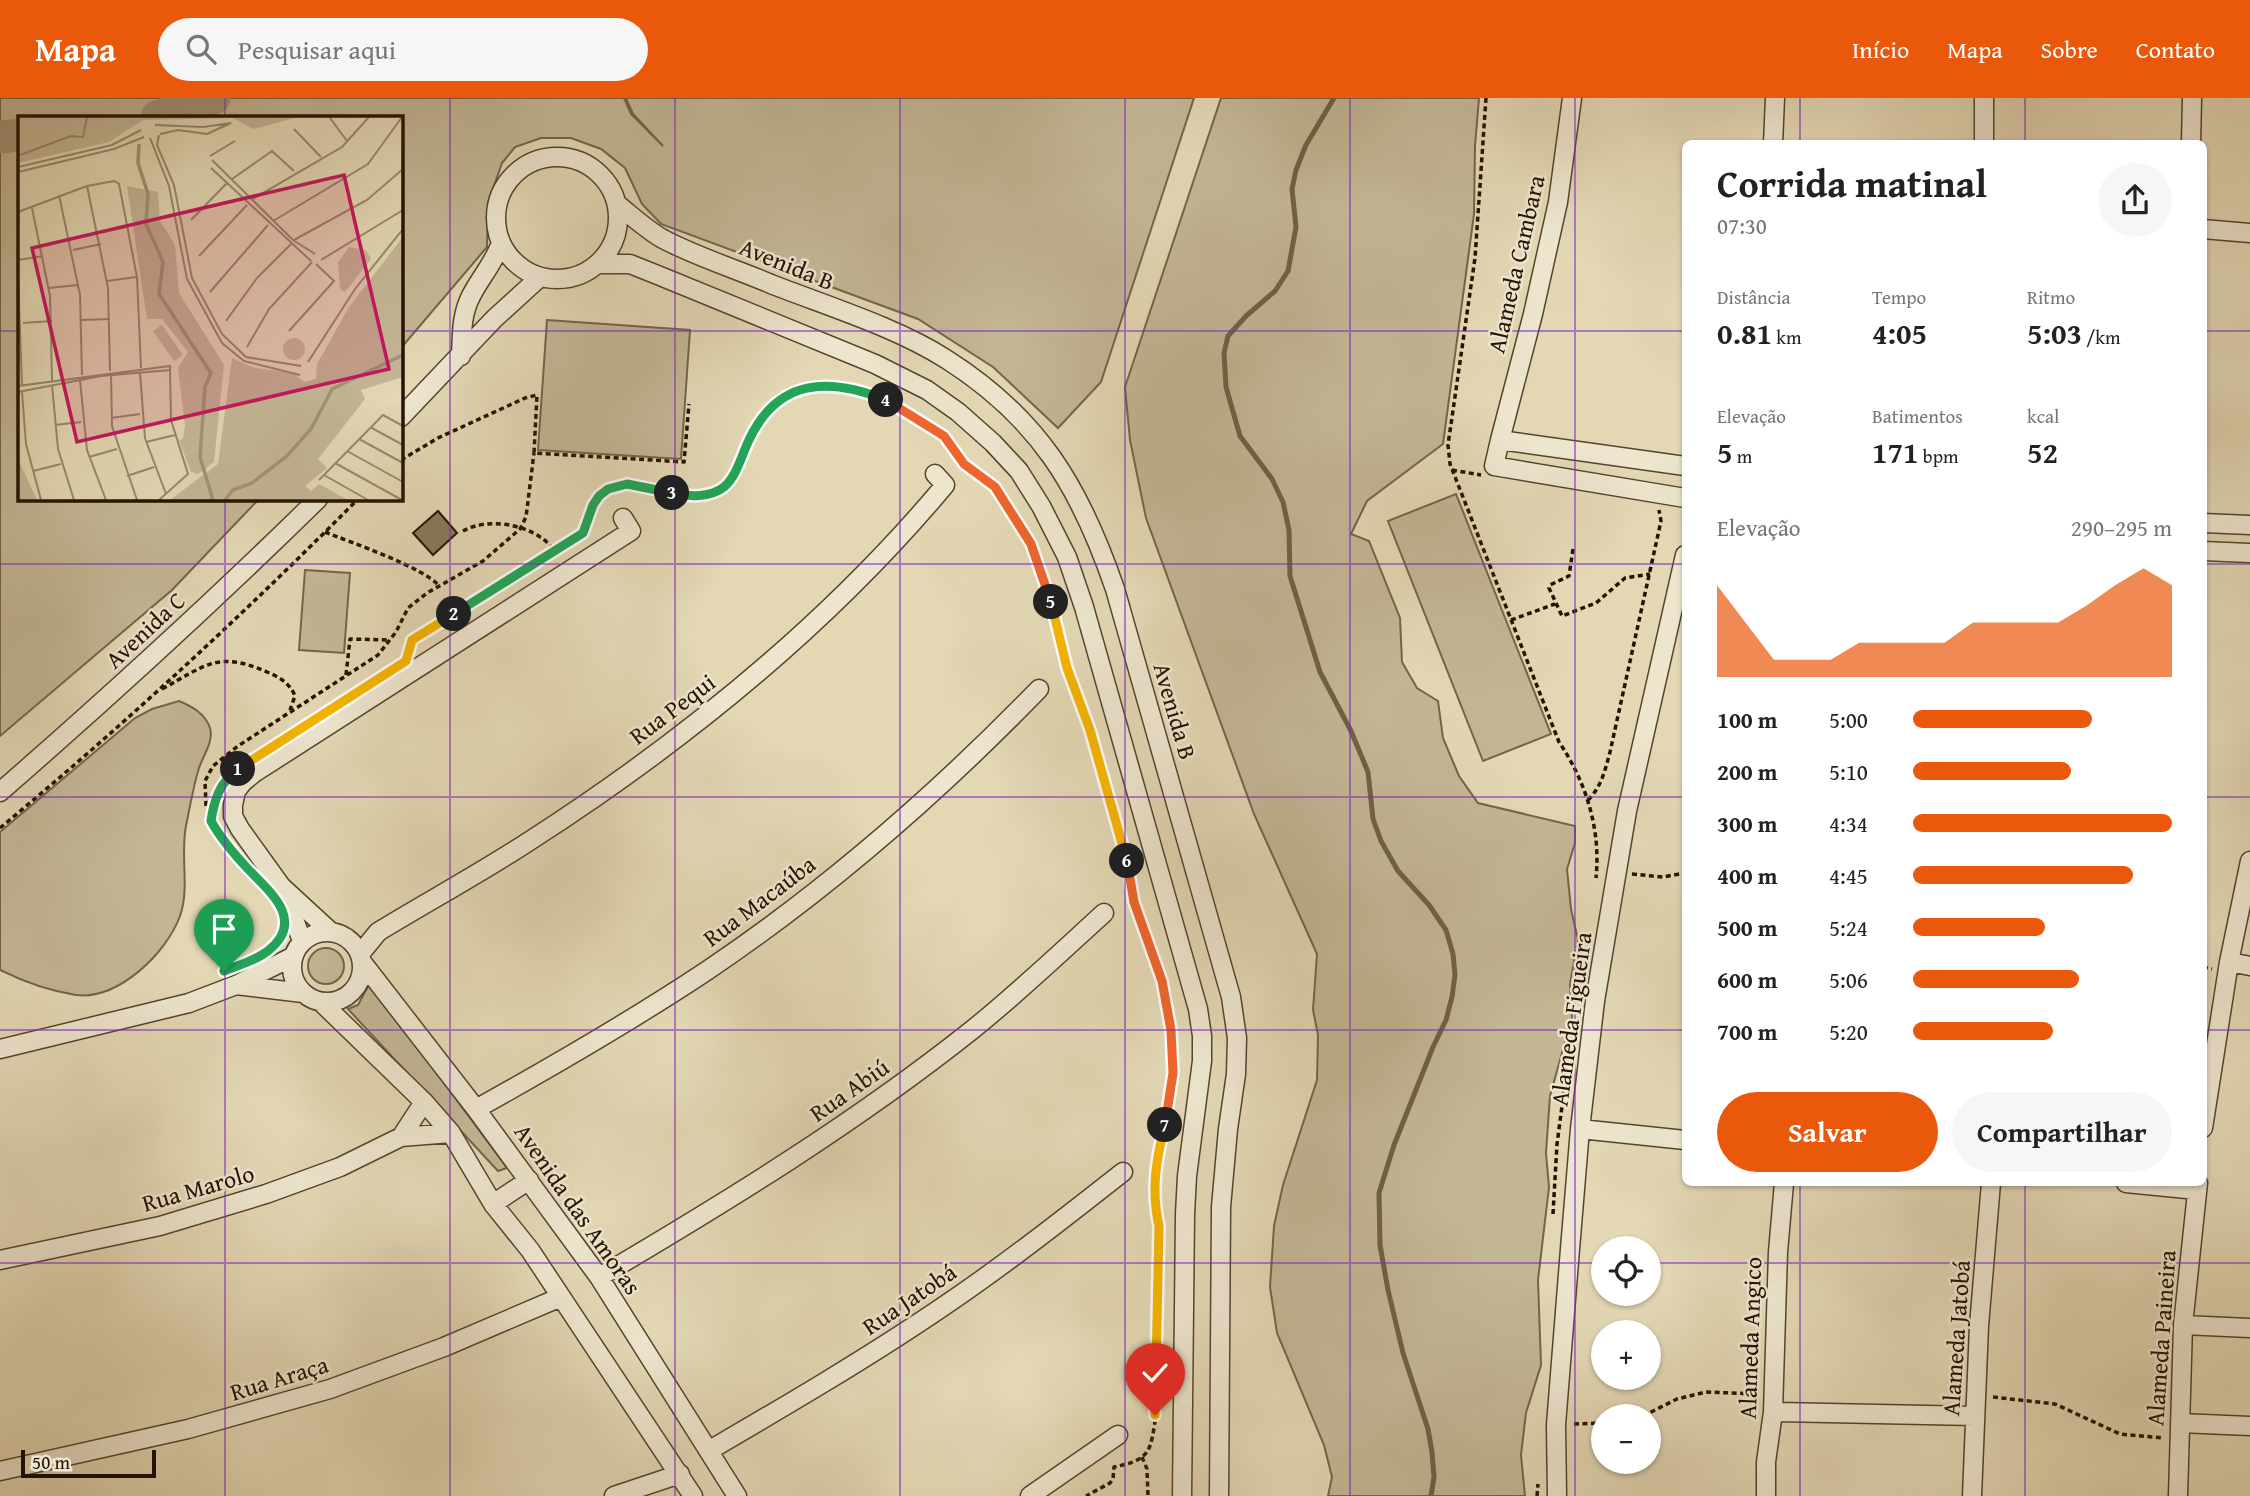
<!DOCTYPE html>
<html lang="pt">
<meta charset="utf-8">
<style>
body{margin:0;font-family:"Gentium Book Plus",serif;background:#f6f6f6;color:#222;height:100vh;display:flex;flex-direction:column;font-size:26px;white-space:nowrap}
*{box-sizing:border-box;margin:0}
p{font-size:23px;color:#767676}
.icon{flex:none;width:38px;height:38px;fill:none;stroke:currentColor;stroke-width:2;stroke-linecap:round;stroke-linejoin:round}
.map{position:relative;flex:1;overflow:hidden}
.panel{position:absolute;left:1682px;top:42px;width:525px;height:1046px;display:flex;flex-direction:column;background:#fff;border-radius:10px;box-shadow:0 2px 5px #0004}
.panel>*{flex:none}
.buttons{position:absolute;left:1591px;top:1138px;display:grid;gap:14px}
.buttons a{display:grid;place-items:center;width:70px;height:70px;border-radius:50%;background:#fff;box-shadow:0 2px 5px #0004;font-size:35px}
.scale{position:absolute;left:21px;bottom:18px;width:135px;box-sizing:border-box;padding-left:7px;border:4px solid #241300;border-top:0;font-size:19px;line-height:24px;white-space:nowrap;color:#241300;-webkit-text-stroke:5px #ede5ce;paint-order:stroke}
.pin{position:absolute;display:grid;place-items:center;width:60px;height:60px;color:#fff;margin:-72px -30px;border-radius:50% 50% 50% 0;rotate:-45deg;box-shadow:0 0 7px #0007}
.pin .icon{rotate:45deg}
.km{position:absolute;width:35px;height:35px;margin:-18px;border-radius:50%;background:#222;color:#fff;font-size:19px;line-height:35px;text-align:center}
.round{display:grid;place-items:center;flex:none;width:74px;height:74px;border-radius:37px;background:#f6f6f6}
.overview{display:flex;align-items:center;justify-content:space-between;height:119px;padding:0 35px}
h1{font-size:38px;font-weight:600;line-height:52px}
.metrics{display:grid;grid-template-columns:repeat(3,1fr);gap:10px;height:119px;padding:7px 35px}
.metrics div{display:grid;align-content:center}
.metrics b{font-size:30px;font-weight:600}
.metrics small{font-size:19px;font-weight:400}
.metrics p{font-size:19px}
.chart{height:196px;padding:14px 35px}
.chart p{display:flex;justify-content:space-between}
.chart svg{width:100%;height:126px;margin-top:7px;fill:#ea580c;opacity:.7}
.action{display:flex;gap:14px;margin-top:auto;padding:14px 35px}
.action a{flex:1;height:80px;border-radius:42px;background:#ea580c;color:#fff;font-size:28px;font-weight:600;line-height:80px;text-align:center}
.action a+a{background:#f6f6f6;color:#222}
ul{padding:0 35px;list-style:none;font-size:23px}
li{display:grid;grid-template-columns:112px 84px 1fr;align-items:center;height:52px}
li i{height:18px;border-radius:9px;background:#ea580c}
header{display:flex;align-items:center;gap:42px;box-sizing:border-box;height:98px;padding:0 35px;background:#ea580c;color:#fff}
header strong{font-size:33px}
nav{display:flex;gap:38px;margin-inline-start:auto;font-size:24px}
.search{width:490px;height:63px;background:#f6f6f6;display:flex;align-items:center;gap:18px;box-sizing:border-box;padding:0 24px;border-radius:38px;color:#767676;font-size:26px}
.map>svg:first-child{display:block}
.green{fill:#c3b695;stroke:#74644a;stroke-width:2}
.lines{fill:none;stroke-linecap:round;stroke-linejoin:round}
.stream{stroke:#706047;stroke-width:5}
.river{stroke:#a29477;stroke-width:33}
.building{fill:#87795e;stroke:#241300;stroke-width:2}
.minor-casing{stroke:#54442d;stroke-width:21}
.path{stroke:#241300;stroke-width:3.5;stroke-dasharray:5 3.5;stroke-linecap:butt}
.minor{stroke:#ede5ce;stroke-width:18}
.split-1-casing{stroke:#fff;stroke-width:14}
.split-2-casing{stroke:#fff;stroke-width:14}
.split-3-casing{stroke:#fff;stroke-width:14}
.split-4-casing{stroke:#fff;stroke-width:14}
.split-5-casing{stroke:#fff;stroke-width:14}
.split-6-casing{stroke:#fff;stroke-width:14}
.split-7-casing{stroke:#fff;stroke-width:14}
.split-8-casing{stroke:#fff;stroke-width:14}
.split-1{stroke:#22a559;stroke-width:9}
.split-2{stroke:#f5b400;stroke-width:9}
.split-3{stroke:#22a559;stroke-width:9}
.split-4{stroke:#22a559;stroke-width:9}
.split-5{stroke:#f0652b;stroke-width:9}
.split-6{stroke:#f5b400;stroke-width:9}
.split-7{stroke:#f0652b;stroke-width:9}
.split-8{stroke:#f5b400;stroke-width:9}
.grid{fill:none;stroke:#7b2cbf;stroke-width:2;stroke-opacity:0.55}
.labels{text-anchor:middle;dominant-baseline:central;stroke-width:5;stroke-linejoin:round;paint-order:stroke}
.street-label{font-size:24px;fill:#241300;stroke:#ede5ce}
.inset-river{fill:none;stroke:#a29477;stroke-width:3.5}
.inset-road{fill:none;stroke:#97896c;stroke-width:2}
.view{fill:#c2185b;fill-opacity:0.15;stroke:#c2185b;stroke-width:3.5}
.inset-edge{fill:none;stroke:#241300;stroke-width:3.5}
</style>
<header>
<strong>Mapa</strong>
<div class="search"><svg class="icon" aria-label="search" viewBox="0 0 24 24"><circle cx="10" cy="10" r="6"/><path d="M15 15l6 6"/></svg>Pesquisar aqui</div>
<nav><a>Início</a><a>Mapa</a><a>Sobre</a><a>Contato</a></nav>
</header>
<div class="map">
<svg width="2250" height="1398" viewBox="0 0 2250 1398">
<rect width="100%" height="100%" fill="#e3d7b4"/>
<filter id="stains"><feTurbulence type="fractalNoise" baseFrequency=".00286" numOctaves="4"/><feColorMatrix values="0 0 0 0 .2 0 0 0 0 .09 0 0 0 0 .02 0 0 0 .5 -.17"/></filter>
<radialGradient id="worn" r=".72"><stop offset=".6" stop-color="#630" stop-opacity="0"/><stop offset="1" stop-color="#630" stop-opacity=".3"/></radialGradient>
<!-- green -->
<path class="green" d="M0 0H624L631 16 663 48 633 16 626 0H1194L1101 284 1058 330 993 269 918 221 661 126 642 106 625 70 601 51 571 40H541L515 49 502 65 488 105 487 149 401 250V19H19V401H192L193 403V401H259L172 492 0 638Z
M1221 0H1479L1475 48 1474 116 1443 346 1367 403 1351 436 1369 443 1400 520 1402 564 1417 590 1438 603 1443 640 1459 678 1478 705 1575 728V745L1567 771 1571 811 1578 842 1570 886 1572 919 1550 998 1546 1055 1549 1089 1538 1182 1541 1267 1526 1315 1521 1357 1525 1398H1328L1332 1379 1324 1347 1277 1235 1270 1189 1274 1128 1283 1087 1317 982 1318 937 1313 912 1317 856 1254 716 1146 420 1130 342 1125 289Z
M547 222 690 232 681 361 538 352Z
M1456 396 1551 636 1483 663 1388 423Z
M305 472 350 475 344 555 299 552Z
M179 603C191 608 205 615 210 630 214 643 203 658 199 670 193 689 190 709 186 728 180 757 190 790 180 818 166 856 118 902 76 897 49 893 24 884 0 872V734L135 620 152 611Z
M308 868a18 18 0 1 1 36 0a18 18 0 1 1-36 0Z
M370 885 507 1070 498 1073 348 911 358 907Z"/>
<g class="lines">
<!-- stream -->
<path class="stream" d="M1334 0 1306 47 1296 72 1292 91 1296 129 1288 173 1275 193 1246 218 1228 238 1224 255 1226 289 1240 338 1272 381 1283 404 1289 432 1290 478 1320 574 1351 633 1368 674 1373 721 1381 743 1398 773 1429 807 1446 832 1453 856 1455 877 1452 899 1446 922 1433 949 1394 1047 1379 1095 1380 1147 1388 1192 1403 1255 1428 1331 1432 1354 1434 1379 1431 1398"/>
<!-- river -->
<path class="river" d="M157 19 214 0
M0 39 19 37"/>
</g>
<!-- building -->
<path class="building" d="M438 413 457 435 433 457 413 435Z"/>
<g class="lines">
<!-- minor casing -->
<g class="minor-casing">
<path id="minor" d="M1773 46 1775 0
M1984 46V0
M2191 46 2192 0
M496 120a61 61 0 1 1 122 0a61 61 0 1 1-122 0Z
M617 106C632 118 647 132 663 141 697 159 736 171 771 186 827 208 896 229 946 261 1039 320 1080 389 1115 491L1231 899 1237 940 1236 976 1228 1031 1221 1109 1219 1398
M2203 131 2250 135
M599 166H630L660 178 875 266 927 292 958 314 993 345 1019 373 1041 408 1067 459 1084 509 1198 911 1202 938V963L1187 1078 1185 1116 1182 1398
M461 258C462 238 461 217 471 198 480 180 494 165 501 145
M401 319 494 221 540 179
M1500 342 1533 216 1558 104 1572 0
M1685 368 1500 342 1494 368 1685 400
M2203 425 2250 427
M2203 453 2250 455
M0 694C109 599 215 502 318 401
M283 791 302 843
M292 869a35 35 0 1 1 70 0a35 35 0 1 1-70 0Z
M331 834 281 788 240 731 233 718V707L236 693 243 684 254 675 631 433 623 420
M360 856 378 834C427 804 479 776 528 744 682 645 827 528 945 387L935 376
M362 864 476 1011 599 1179 737 1398
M2229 864 2250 868
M236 887 303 895
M321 904 424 1004 451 1035 493 1106 530 1152 693 1398
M0 951 189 905 236 887 292 859
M476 1011C555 967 633 922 708 872 828 791 938 695 1039 591
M2203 1030 2229 864 2250 763
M1580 1031 1685 1042
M401 1039 424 1004
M2126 1085 2197 1092
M493 1106 529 1082
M0 1162 160 1128 266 1096 340 1069 401 1039 451 1035
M599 1179C728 1103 855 1025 972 932 1018 895 1060 855 1104 815
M2183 1227 2250 1230
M1773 1314 1975 1318
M2180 1325 2250 1328
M710 1352C787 1307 864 1262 938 1212 1002 1169 1062 1122 1123 1074
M0 1373 188 1331 330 1291 444 1249 561 1199
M614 1398 680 1376
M1030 1398 1118 1337
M1557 1398 1556 1327 1570 1151 1580 1031 1595 903 1627 713 1685 457
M1766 1398V1364L1773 1314 1778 1154 1784 1085
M1972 1398 1979 1228 1991 1085
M2178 1398 2183 1227 2198 1085"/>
</g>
<!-- path -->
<path class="path" d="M1486 0 1475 160 1448 347 1450 366 1559 644C1586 684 1601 731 1596 780
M401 362 438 340 525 300 537 297 534 355 684 364 689 306
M1452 372 1481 377
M463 433C489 418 536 427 554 452
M325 434C350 444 425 470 439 488
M1573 451 1569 478 1550 487 1549 490 1562 518 1596 505 1625 480 1650 476
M1511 522 1555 506
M409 554 413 542 583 435C591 423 590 407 601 396 629 368 682 410 718 393 737 383 747 344 758 325 763 316 771 308 779 302 824 268 907 305 944 338 953 347 957 359 966 367 975 376 987 380 995 390 1012 411 1028 438 1038 463L1072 588 1090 632 1126 760 1134 804 1162 883 1171 932 1173 956 1171 996 1157 1061 1154 1092V1108L1159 1128C1159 1167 1164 1329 1147 1354 1138 1365 1126 1366 1114 1369L1113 1381 1110 1385 1086 1398
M346 577 350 541 390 542
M162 591C205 568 217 552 267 574 279 579 290 585 295 598L290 612
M1588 702C1602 688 1605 672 1610 654L1661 423 1659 412
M211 723 215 703
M0 730C125 626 244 516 358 401
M231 752 217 733 206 708 205 683 213 668 238 648 378 557 396 534 408 510 427 495 483 463 520 431 526 419 534 355
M1632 776 1663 779 1685 775
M2203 869 2212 871
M1553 1116 1557 1046 1571 940
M1993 1299 2055 1306 2120 1336 2163 1340
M1643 1318 1677 1301 1706 1294 1758 1296
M1574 1326 1603 1325
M1142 1359 1147 1371 1148 1398
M1537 1398 1538 1386"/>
<!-- minor -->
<use href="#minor" class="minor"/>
</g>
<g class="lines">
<!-- split-1 casing -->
<g class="split-1-casing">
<path id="split-1" d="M224 873C239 867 257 862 269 852 306 822 269 793 248 771 234 756 221 741 211 723 214 702 220 684 238 671"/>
</g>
<!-- split-2 casing -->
<g class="split-2-casing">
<path id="split-2" d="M238 671 406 563 412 542 454 516"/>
</g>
<!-- split-3 casing -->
<g class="split-3-casing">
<path id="split-3" d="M454 516 583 435 593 407 599 398 608 391 627 386 672 395"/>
</g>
<!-- split-4 casing -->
<g class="split-4-casing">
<path id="split-4" d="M672 395C688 399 710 400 724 389 737 378 742 356 749 342 778 280 829 279 886 302"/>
</g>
<!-- split-5 casing -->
<g class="split-5-casing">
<path id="split-5" d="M886 302 944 338 964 366 995 389 1031 446 1051 504"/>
</g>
<!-- split-6 casing -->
<g class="split-6-casing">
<path id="split-6" d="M1051 504 1067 570 1090 632 1127 763"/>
</g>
<!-- split-7 casing -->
<g class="split-7-casing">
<path id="split-7" d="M1127 763 1134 804 1162 883 1171 932 1173 975 1165 1027"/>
</g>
<!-- split-8 casing -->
<g class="split-8-casing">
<path id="split-8" d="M1155 1317 1159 1128C1151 1093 1156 1061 1165 1027"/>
</g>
<!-- split-1 -->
<use href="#split-1" class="split-1"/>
<!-- split-2 -->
<use href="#split-2" class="split-2"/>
<!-- split-3 -->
<use href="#split-3" class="split-3"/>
<!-- split-4 -->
<use href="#split-4" class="split-4"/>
<!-- split-5 -->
<use href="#split-5" class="split-5"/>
<!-- split-6 -->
<use href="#split-6" class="split-6"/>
<!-- split-7 -->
<use href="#split-7" class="split-7"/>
<!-- split-8 -->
<use href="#split-8" class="split-8"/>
</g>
<!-- grid -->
<path class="grid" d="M225 0V19M450 0V1398M675 0V1398M900 0V1398M1125 0V1398M1350 0V1398M1575 0V1398M1800 0V46M2025 0V46M0 233H19M401 233H1685M2203 233H2250M225 401V1398M0 466H1685M2203 466H2250M0 699H1685M2203 699H2250M0 932H1685M2203 932H2250M1800 1085V1398M2025 1085V1398M0 1165H1603M1648 1165H2250"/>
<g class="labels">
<!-- street labels -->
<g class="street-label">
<text transform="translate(787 166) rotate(22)">Avenida B</text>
<text transform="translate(1516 166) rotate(-77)">Alameda Cambara</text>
<text transform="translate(145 532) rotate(-43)">Avenida C</text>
<text transform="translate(672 611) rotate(-37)">Rua Pequi</text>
<text transform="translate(1175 613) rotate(74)">Avenida B</text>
<text transform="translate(759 803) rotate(-37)">Rua Macaúba</text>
<text transform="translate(1571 921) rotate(-82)">Alameda Figueira</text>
<text transform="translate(849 992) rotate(-35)">Rua Abiú</text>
<text transform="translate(198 1090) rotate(-16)">Rua Marolo</text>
<text transform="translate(578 1111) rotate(55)">Avenida das Amoras</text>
<text transform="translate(909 1201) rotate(-34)">Rua Jatobá</text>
<text transform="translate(1750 1240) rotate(-88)">Alameda Angico</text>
<text transform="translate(1956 1240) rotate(-86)">Alameda Jatobá</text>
<text transform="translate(2161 1240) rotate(-86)">Alameda Paineira</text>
<text transform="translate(279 1280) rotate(-17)">Rua Araça</text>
</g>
</g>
<!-- overview -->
<g transform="translate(18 18)">
<rect width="385" height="385" fill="#e3d7b4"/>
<path d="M0 1H281L235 13 215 2 125 4 91 26 0 47ZM109 70 140 76 142 105 157 129 161 177 206 249 196 346 180 358 173 356 161 324 165 323 167 309 160 252 170 236 144 203H129ZM385 121V261L343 274 347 283 300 343 309 352 287 370 293 375 301 368 330 384H152L200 348 214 242 237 252 275 257 286 266 298 263 299 248 331 191ZM331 131 348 134 353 143 327 176 322 173 320 146ZM144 209 165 239 156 245 135 215ZM265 233a11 11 0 1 1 22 0a11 11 0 1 1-22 0ZM0 318 1 345 19 384H0Z" fill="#c3b695"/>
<path class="inset-river" d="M121 28 120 47 130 78 128 108 145 146 141 178 193 257 187 271 182 341 195 384M207 384 215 374 234 367 269 340 293 313 314 273 385 239"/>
<path class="inset-road" d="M312 2 329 25M137 9 185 11 213 7 189 18 160 14 142 18M276 13 303 41M141 19 139 29 156 69 174 162 204 218 228 241 283 250M132 22 151 70 169 163 204 227 226 245 282 259M2 39 53 20 65 21 69 1M192 40 217 25M194 44 275 124 297 138M0 51 94 29 123 14M193 52 293 145M0 56 96 33 126 21M214 63 254 35 276 55M69 70 90 172 92 255M41 79 62 179 64 259M233 84 324 31 351 1M14 92 32 180 34 265M0 96 69 70 96 65 101 68 119 161 123 252M173 104 209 67M255 105 350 48 384 1M276 124 349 84 385 53M55 134 83 128M181 140 229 89M0 144 25 140M303 144 385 94M0 160 4 270M89 165 118 161M31 172 60 169M192 176 250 109M63 204 92 203M208 205 239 162 273 128M5 207 34 205M271 215 316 165 298 148M229 231 251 193 294 146M290 246 337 173 385 113M122 257 127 322 148 378M93 259 94 310 119 384M62 264 69 334 88 384M34 269 40 333 56 384M0 270 152 250V254L83 260 0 276M4 276 8 328 23 384M93 302 122 298M37 309 63 306M352 311 385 329M341 323 385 347M128 326 157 319M329 335 385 366M71 341 99 333M317 347 384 384M15 355 43 348M306 359 350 384M109 360 136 351M301 364 365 299 385 310M141 384 170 358 153 304 152 254"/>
<path class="view" d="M326 59 371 253 59 326 14 132Z"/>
<rect width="385" height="385" class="inset-edge"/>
</g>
<rect width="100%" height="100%" filter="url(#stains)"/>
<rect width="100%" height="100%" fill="url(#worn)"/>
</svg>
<div class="buttons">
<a><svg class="icon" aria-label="locate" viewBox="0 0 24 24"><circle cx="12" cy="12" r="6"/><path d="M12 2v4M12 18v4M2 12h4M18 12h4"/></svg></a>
<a>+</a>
<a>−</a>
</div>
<div class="scale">50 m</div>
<div class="pin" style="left:224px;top:873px;background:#1e9e55"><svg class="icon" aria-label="arrive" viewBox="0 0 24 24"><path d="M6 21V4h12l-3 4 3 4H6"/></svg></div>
<div class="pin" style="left:1155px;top:1317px;background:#d93025"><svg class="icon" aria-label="check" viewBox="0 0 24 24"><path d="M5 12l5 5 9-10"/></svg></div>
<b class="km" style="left:238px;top:671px">1</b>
<b class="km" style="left:454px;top:516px">2</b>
<b class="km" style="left:672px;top:395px">3</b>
<b class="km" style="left:886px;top:302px">4</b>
<b class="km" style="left:1051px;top:504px">5</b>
<b class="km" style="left:1127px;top:763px">6</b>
<b class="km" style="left:1165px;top:1027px">7</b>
<section class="panel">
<div class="overview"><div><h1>Corrida matinal</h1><p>07:30</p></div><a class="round"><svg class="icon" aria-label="share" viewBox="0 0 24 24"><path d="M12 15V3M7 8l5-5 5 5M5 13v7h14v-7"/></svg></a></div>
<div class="metrics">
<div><p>Distância</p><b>0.81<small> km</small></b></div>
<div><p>Tempo</p><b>4:05</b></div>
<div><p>Ritmo</p><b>5:03<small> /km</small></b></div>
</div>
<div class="metrics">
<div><p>Elevação</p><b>5<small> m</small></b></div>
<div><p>Batimentos</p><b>171<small> bpm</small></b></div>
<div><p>kcal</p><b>52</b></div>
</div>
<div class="chart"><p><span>Elevação</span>290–295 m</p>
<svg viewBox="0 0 160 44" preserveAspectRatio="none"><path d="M0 44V12L10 25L20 38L30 38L40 38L50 32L60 32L70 32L80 32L90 25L100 25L110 25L120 25L130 19L140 12L150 6L160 12V44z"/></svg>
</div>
<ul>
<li><b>100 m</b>5:00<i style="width:69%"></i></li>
<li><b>200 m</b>5:10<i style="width:61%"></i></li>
<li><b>300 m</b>4:34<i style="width:100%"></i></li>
<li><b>400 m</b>4:45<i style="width:85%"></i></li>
<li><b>500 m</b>5:24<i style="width:51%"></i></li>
<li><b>600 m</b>5:06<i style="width:64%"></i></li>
<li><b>700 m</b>5:20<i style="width:54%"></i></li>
</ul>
<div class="action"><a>Salvar</a><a>Compartilhar</a></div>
</section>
</div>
